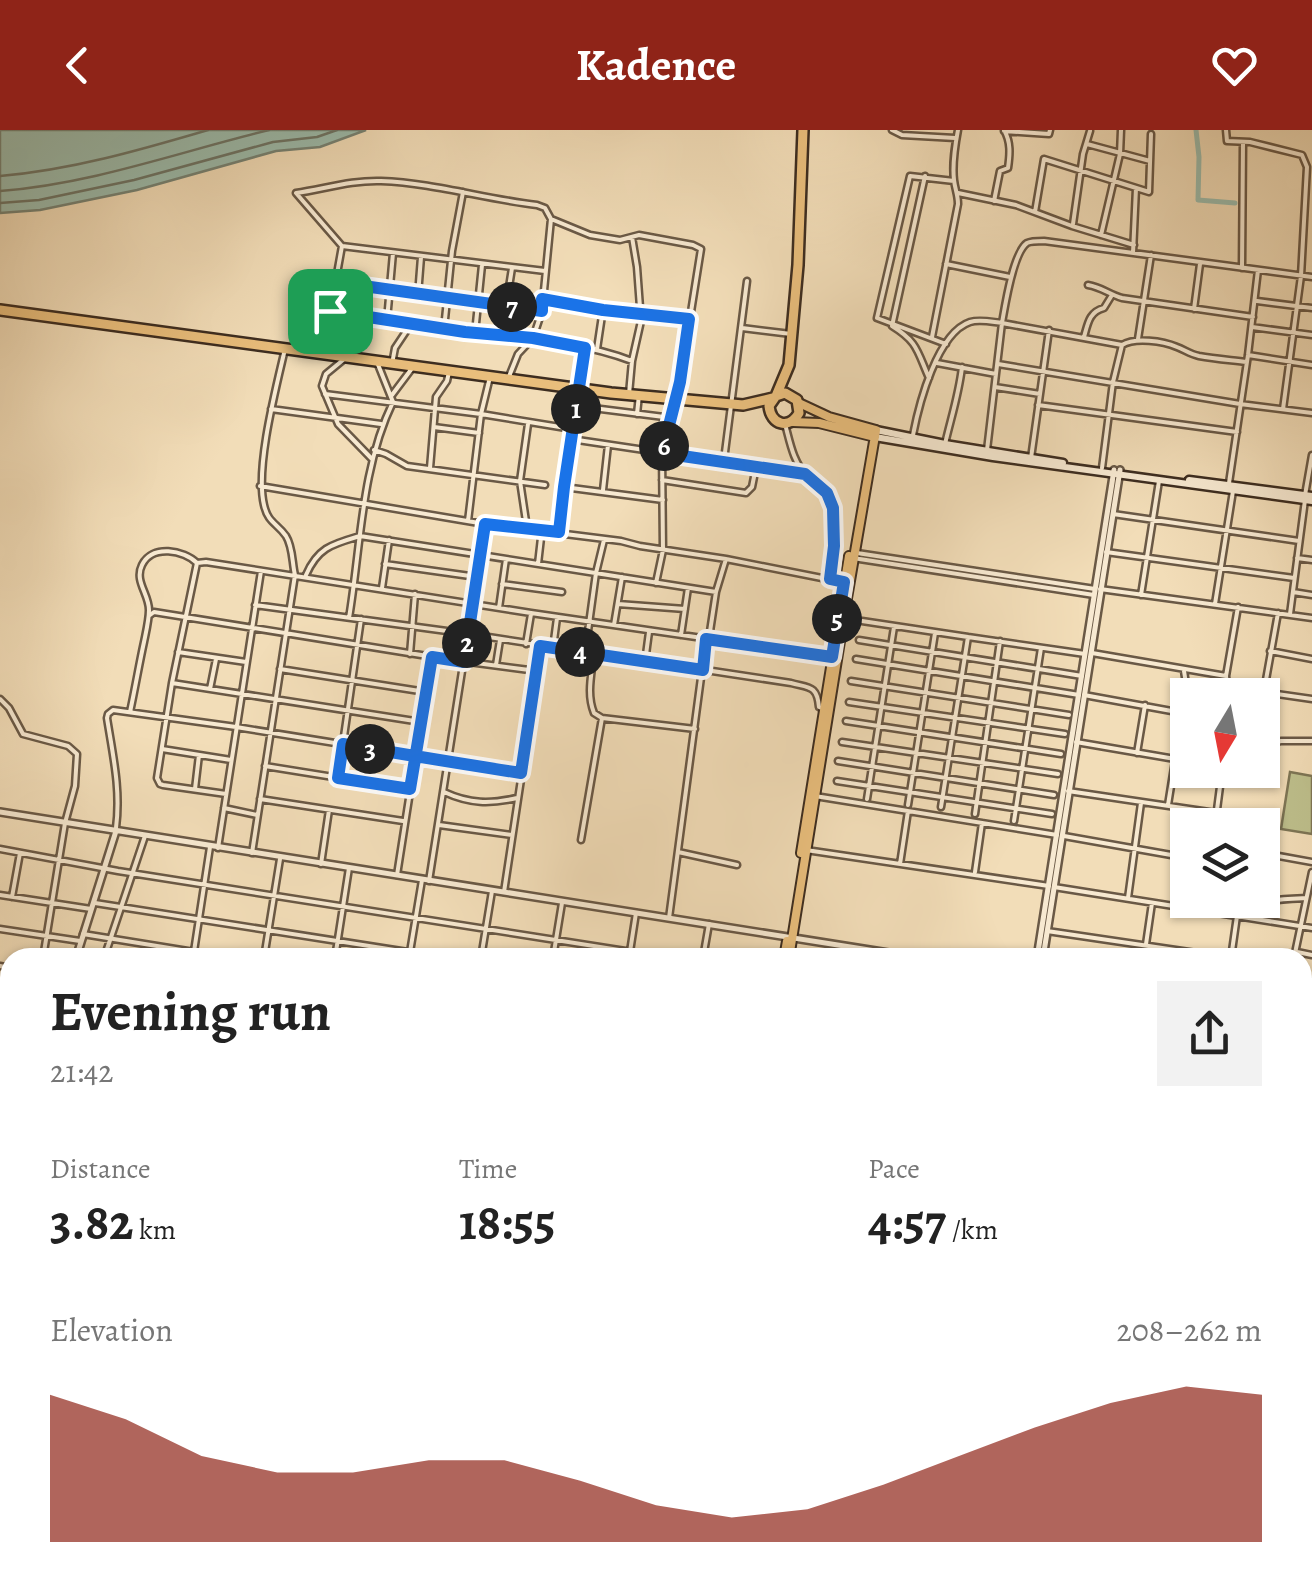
<!DOCTYPE html>
<meta charset="utf-8">
<style>
body{margin:0;font-family:Alegreya,serif;background:#f2f2f2;color:#222;height:100vh;display:flex;flex-direction:column;font-size:38px;white-space:nowrap}
*{box-sizing:border-box;margin:0}
p{font-size:32px;color:#767676}
.icon{flex:none;width:55px;height:55px;fill:none;stroke:currentColor;stroke-width:2;stroke-linecap:round;stroke-linejoin:round}
.map{position:relative;flex:1;overflow:hidden}
.drawer{position:absolute;left:0px;top:818px;width:1312px;height:642px;display:flex;flex-direction:column;background:#fff;border-radius:30px 30px 0 0;box-shadow:0 2px 8px #0004}
.drawer>*{flex:none}
.needle{width:65px;rotate:190deg}
.tools{position:absolute;left:1170px;top:548px;display:grid;gap:20px}
.tools a{display:grid;place-items:center;width:110px;height:110px;border-radius:0px;background:#fff;box-shadow:0 2px 8px #0004;font-size:50px}
.pin{position:absolute;display:grid;place-items:center;width:85px;height:85px;color:#fff;margin:-42px;border-radius:20px;box-shadow:0 5px 15px #0006}
.km{position:absolute;width:50px;height:50px;margin:-25px;border-radius:50%;background:#222;color:#fff;font-size:28px;line-height:50px;text-align:center}
.round{display:grid;place-items:center;flex:none;width:105px;height:105px;border-radius:0px;background:#f2f2f2}
.head{display:flex;align-items:center;justify-content:space-between;height:170px;padding:0 50px}
h1{font-size:55px;font-weight:700;line-height:75px}
.stats{display:grid;grid-template-columns:repeat(3,1fr);gap:15px;height:170px;padding:10px 50px}
.stats div{display:grid;align-content:center}
.stats b{font-size:50px;font-weight:700}
.stats small{font-size:28px;font-weight:400}
.stats p{font-size:28px}
.chart{height:280px;padding:20px 50px}
.chart p{display:flex;justify-content:space-between}
.chart svg{width:100%;height:180px;margin-top:10px;fill:#8f2418;opacity:.7}
header{display:flex;justify-content:space-between;align-items:center;height:130px;padding:0 50px;background:#8f2418;color:#fff;font-size:45px;font-weight:700}
.map>svg:first-child{display:block}
.green{fill:#bec08d;stroke:#7e7656;stroke-width:2.5}
.water{fill:#9bbcad;stroke:#758375;stroke-width:2.5}
.lines{fill:none;stroke-linecap:round;stroke-linejoin:round}
.shore{stroke:#6c7466;stroke-width:2.5}
.canal{stroke:#9bbcad;stroke-width:5}
.minor-casing{stroke:#6a5946;stroke-width:9}
.tertiary-casing{stroke:#6a5946;stroke-width:10}
.secondary-casing{stroke:#3d2d20;stroke-width:11}
.primary-casing{stroke:#3d2d20;stroke-width:12}
.trunk-casing{stroke:#3d2d20;stroke-width:14}
.minor{stroke:#f7e9d1;stroke-width:4}
.tertiary{stroke:#f7e9d1;stroke-width:5}
.secondary{stroke:#f7e9d1;stroke-width:6}
.primary{stroke:#e9be7c;stroke-width:8}
.trunk{stroke:#e9be7c;stroke-width:9}
.rail-casing{stroke:#3d2d20;stroke-width:6}
.rail{stroke:#f7e9d1;stroke-width:2.5;stroke-dasharray:8;stroke-linecap:butt}
.route-casing{stroke:#fff;stroke-width:20}
.route{stroke:#1a73e8;stroke-width:12}
</style>
<header><svg class="icon" aria-label="back" viewBox="0 0 24 24"><path d="M15 5l-7 7 7 7"/></svg>Kadence<svg class="icon" aria-label="heart" viewBox="0 0 24 24"><path d="M12 20l-8-8c-3-5 5-10 8-4 3-6 11-1 8 4z"/></svg></header>
<div class="map">
<svg width="1312" height="1459" viewBox="0 0 1312 1459">
<rect width="100%" height="100%" fill="#f2ddb8"/>
<filter id="stains"><feTurbulence type="fractalNoise" baseFrequency=".002" numOctaves="4"/><feColorMatrix values="0 0 0 0 .2 0 0 0 0 .09 0 0 0 0 .02 0 0 0 .5 -.17"/></filter>
<radialGradient id="worn" r=".72"><stop offset=".6" stop-color="#630" stop-opacity="0"/><stop offset="1" stop-color="#630" stop-opacity=".3"/></radialGradient>
<!-- green -->
<path class="green" d="M1290 642 1312 646V704L1281 699Z"/>
<!-- water -->
<path class="water" d="M0 0H366L320 17 276 21 137 60 40 80 0 83Z"/>
<g class="lines">
<!-- shore -->
<path class="shore" d="M0 46C71 40 140 20 208 0
M0 61C92 54 179 22 269 0
M0 73 39 70 134 50 273 12 317 7 337 0"/>
<!-- canal -->
<path class="canal" d="M1196 0 1199 27 1198 70 1235 73"/>
<!-- minor casing -->
<g class="minor-casing">
<path id="minor" d="M892 0 902 5 955 8
M1226 0 1227 11 1250 12 1302 25 1307 37 1301 146 1283 279
M1004 1 1049 4 1050 0
M1087 14 1150 31
M925 46 892 196C918 212 917 221 929 248
M958 63 1016 75 1072 96 1134 115
M994 71 1000 41 1008 38C1010 24 1011 12 1004 0
M1035 82 1044 29 1149 62 1151 4
M1073 94 1083 24 1090 1
M1101 105 1120 24 1121 0
M342 116 296 63C324 59 352 50 381 51 434 53 485 69 537 75L545 78 551 89 590 105 620 110 639 105 693 115 701 119 680 251 662 323 663 420 656 453
M1133 123 1136 58
M946 134 1010 147
M1242 138 1243 13
M335 152 542 181
M1088 155C1101 157 1109 164 1122 168L1253 187
M418 165 421 127
M542 169 652 186 689 189
M1257 171 1312 178
M506 176 512 138
M1194 179 1200 134
M331 181C378 189 424 197 471 203 525 209 580 211 632 231
M387 190 393 123
M1252 197 1312 205
M742 198 791 204
M444 199 452 121 463 62
M475 203 482 135
M932 207 958 74C958 65 955 59 954 50 952 33 955 16 958 0
M1084 207C1088 193 1089 182 1104 178L1112 165
M1138 209 1151 125
M946 214 877 188 910 46 954 51
M597 219 603 179
M315 223 316 217 326 205 342 116 545 141
M1248 225 1312 235
M343 230 326 244 322 256 338 294 372 329
M937 233 996 244
M392 234 395 218 411 194
M998 234 1240 274 1312 283
M508 249 518 224 533 208 542 181 551 89
M995 257 1040 264
M325 264 481 284 572 299
M629 264 632 231 641 191 637 137 632 107
M392 265 413 237
M1038 275 1237 302
M577 276 672 288
M271 279 381 294
M637 284 639 265
M785 294C790 312 793 332 807 346 815 353 824 358 829 368 841 391 833 424 830 448
M434 297 479 303
M913 305C919 274 937 203 970 192 980 189 992 192 1002 193 1005 176 1013 123 1027 113 1031 111 1039 111 1044 111L1312 147
M571 309 805 344
M945 314C951 288 959 264 962 237
M374 320 386 324 407 336 545 355
M987 320 1002 193 1122 215C1135 207 1163 211 1177 217 1185 220 1190 224 1199 226 1215 229 1231 230 1247 232
M1031 328 1049 200
M724 330 747 151
M430 338 436 267 447 251 449 242
M1102 338 1113 252 1122 215
M662 350 746 363 752 357 756 337
M1229 353 1248 225 1258 140
M260 356 485 394 621 411 640 416 726 429 842 452
M564 357 663 370
M603 360 608 315
M1305 365 1312 325
M1113 384 1299 411
M468 391 481 284 490 247
M527 398 520 351 528 294
M559 403 585 219
M1106 422 1294 448
M857 423 1095 459
M853 428 1094 465
M1297 428 1312 430
M197 433 172 553 157 648 160 654 163 655 226 664
M385 434 477 447
M538 434 542 399
M306 445C318 417 333 414 360 406L716 462
M502 454 562 462
M382 458 389 410
M1100 459 1312 488
M1293 462 1312 465
M1141 465 1159 351
M618 474 685 479
M1215 474 1233 361
M255 475 469 504 791 553C809 558 817 555 819 577L824 579
M499 478 506 429
M1290 484 1305 370
M150 485 154 482 446 529 537 541
M349 488C361 416 361 338 393 272L377 232
M862 491 968 507
M614 495 622 447
M681 505 688 458
M709 508 716 462 726 429
M859 510 1082 546
M526 514 531 484
M553 518 557 488
M1270 521 1312 529
M178 522 246 532
M585 523 596 443 604 410
M1092 523 1226 546
M410 524 415 464
M446 529 449 502
M856 529 1079 565
M645 532 649 502
M496 535 500 510
M592 538C590 553 588 568 594 583L602 588 695 599
M280 539 426 562
M1184 541 1188 566
M851 551 1069 585
M172 553 421 592
M1228 557 1312 569
M210 559 216 529
M1264 561 1278 483
M1084 565 1188 584
M1228 565 1226 546 1238 477
M0 569 9 578 23 604 68 616 77 624 75 656 65 693 43 828
M849 572 1065 604
M130 582C135 559 139 535 144 512 146 502 149 490 149 480 149 464 134 451 142 435 152 414 184 420 197 433L206 432 531 483 832 527
M846 591 1061 624
M842 612 1058 644
M1076 612 1175 629 1188 625
M1262 616 1281 611H1312
M162 619 231 630
M1137 623 1145 575
M838 631 1054 665
M265 636 408 659
M1217 640 1221 649
M338 648 361 489
M837 651 1052 684
M195 659 199 625
M1068 661 1216 683
M444 662C470 674 490 674 517 668
M815 666 1057 705
M260 669 403 691
M867 669 894 497
M908 675 935 503
M1168 675 1175 631
M941 677 968 507 1085 524
M224 678 257 685
M975 684 1000 511
M1014 691 1041 518
M439 695 512 705
M1215 695 1221 649 1230 640
M116 698C121 660 113 626 107 588L108 584 113 580 236 597 521 643
M1064 706 1188 728
M581 710 602 588
M218 718 261 441
M0 719 118 741 670 828
M806 720 1049 756
M678 722 737 735
M252 723 295 445C292 433 293 417 286 406 277 393 268 393 264 375 255 338 276 258 285 219
M1262 723 1312 732
M321 734 329 680
M900 734 908 681
M975 742 982 693
M397 745 431 528
M429 751 485 395
M1054 757 1312 798
M504 762 541 517
M0 765 91 779
M12 767 20 723
M1128 768 1141 673
M95 773 446 828
M669 788 706 510
M0 799 80 811
M1047 801 1230 828
M83 804 231 828
M1297 822 1312 825
M104 828 145 706
M193 828 210 717
M264 828 280 729
M335 828 349 738
M409 828 422 750
M481 828 492 761
M553 828 562 773
M629 828 636 783
M703 828 709 794
M1144 828 1152 773
M1231 828 1237 786C1258 769 1280 769 1306 768
M1294 828 1312 742
M0 836 10 838
M1302 851 1312 852
M0 881 10 883
M1302 889 1312 891
M0 919 10 921
M0 958 10 959
M1302 1005 1308 962 1312 956
M1302 1020 1312 1021
M1302 1052 1312 1053
M0 1088 10 1090
M1302 1127 1312 1123
M1302 1132 1312 1128
M1302 1153 1312 1154
M0 1161 10 1133
M1302 1180 1312 1181
M0 1202 10 1224
M1302 1207 1312 1208
M1302 1219 1312 1216
M1302 1225 1312 1222
M1302 1235 1312 1236
M0 1252 10 1253
M1302 1265 1312 1266
M0 1358 10 1363
M0 1411 10 1416
M85 1450 107 1459
M202 1450 221 1459
M314 1450 337 1459
M399 1450 460 1459
M738 1450 795 1459
M41 1459 42 1450
M135 1459 140 1450
M381 1459 382 1450
M515 1459 517 1450
M583 1459 584 1450
M852 1459 855 1450
M944 1459 946 1450"/>
</g>
<!-- tertiary casing -->
<g class="tertiary-casing">
<path id="tertiary" d="M0 682 920 828
M76 828 116 701
M1037 828 1114 340
M1043 828 1120 340
M1302 909 1312 919
M0 1072 10 1041
M1302 1088 1312 1089
M0 1193 10 1195
M1302 1296 1312 1298
M1302 1416 1312 1418"/>
</g>
<!-- secondary casing -->
<g class="secondary-casing">
<path id="secondary" d="M876 300 945 314 1063 333
M875 307 993 327 1312 371
M1189 350 1312 366"/>
</g>
<!-- primary casing -->
<g class="primary-casing">
<path id="primary" d="M793 292 819 293 875 307
M801 723 849 426
M784 828 787 811
M789 828 846 474 876 300 829 287 799 273
M685 1459 687 1450
M691 1459 693 1450"/>
</g>
<!-- trunk casing -->
<g class="trunk-casing">
<path id="trunk" d="M0 180 611 263 743 275 773 268
M776 266 785 263 797 270 799 283C789 300 771 295 769 276L776 266 789 235 798 135 803 0"/>
</g>
<!-- minor -->
<use href="#minor" class="minor"/>
<!-- tertiary -->
<use href="#tertiary" class="tertiary"/>
<!-- secondary -->
<use href="#secondary" class="secondary"/>
<!-- primary -->
<use href="#primary" class="primary"/>
<!-- trunk -->
<use href="#trunk" class="trunk"/>
<!-- rail casing -->
<g class="rail-casing">
<path id="rail" d="M0 1340 10 1344
M259 1450 280 1459"/>
</g>
<!-- rail -->
<use href="#rail" class="rail"/>
</g>
<g class="lines">
<!-- route casing -->
<g class="route-casing">
<path id="route" d="M330 181 465 202 533 208 585 218 564 357 559 402 485 394 464 532 432 527C425 571 417 615 410 659L338 648 343 614C402 624 462 634 521 643L540 516 703 540 706 509 832 527 844 452 830 449 834 416 833 378 827 363 805 344 662 323 680 252 689 189 603 180 542 169V181L335 152 330 181"/>
</g>
<!-- route -->
<use href="#route" class="route"/>
</g>
<rect width="100%" height="100%" filter="url(#stains)"/>
<rect width="100%" height="100%" fill="url(#worn)"/>
</svg>
<div class="tools">
<a><svg class="needle" viewBox="-14 -14 28 28"><path d="M0-13l5 13h-10z" fill="#e53935"/><path d="M0 13l5-13h-10z" fill="#767676"/></svg></a>
<a><svg class="icon" aria-label="layers" viewBox="0 0 24 24"><path d="M12 4l9 5-9 5-9-5zM3 14l9 5 9-5"/></svg></a>
</div>
<div class="pin" style="left:330px;top:181px;background:#1e9e55"><svg class="icon" aria-label="arrive" viewBox="0 0 24 24"><path d="M6 21V4h12l-3 4 3 4H6"/></svg></div>
<b class="km" style="left:576px;top:279px">1</b>
<b class="km" style="left:467px;top:513px">2</b>
<b class="km" style="left:370px;top:619px">3</b>
<b class="km" style="left:580px;top:522px">4</b>
<b class="km" style="left:837px;top:489px">5</b>
<b class="km" style="left:664px;top:316px">6</b>
<b class="km" style="left:512px;top:177px">7</b>
<section class="drawer">
<div class="head"><div><h1>Evening run</h1><p>21:42</p></div><a class="round"><svg class="icon" aria-label="share" viewBox="0 0 24 24"><path d="M12 15V3M7 8l5-5 5 5M5 13v7h14v-7"/></svg></a></div>
<div class="stats">
<div><p>Distance</p><b>3.82<small> km</small></b></div>
<div><p>Time</p><b>18:55</b></div>
<div><p>Pace</p><b>4:57<small> /km</small></b></div>
</div>
<div class="chart"><p><span>Elevation</span>208–262 m</p>
<svg viewBox="0 0 160 44" preserveAspectRatio="none"><path d="M0 44V8L10 14L20 23L30 27L40 27L50 24L60 24L70 29L80 35L90 38L100 36L110 30L120 23L130 16L140 10L150 6L160 8V44z"/></svg>
</div>
</section>
</div>
